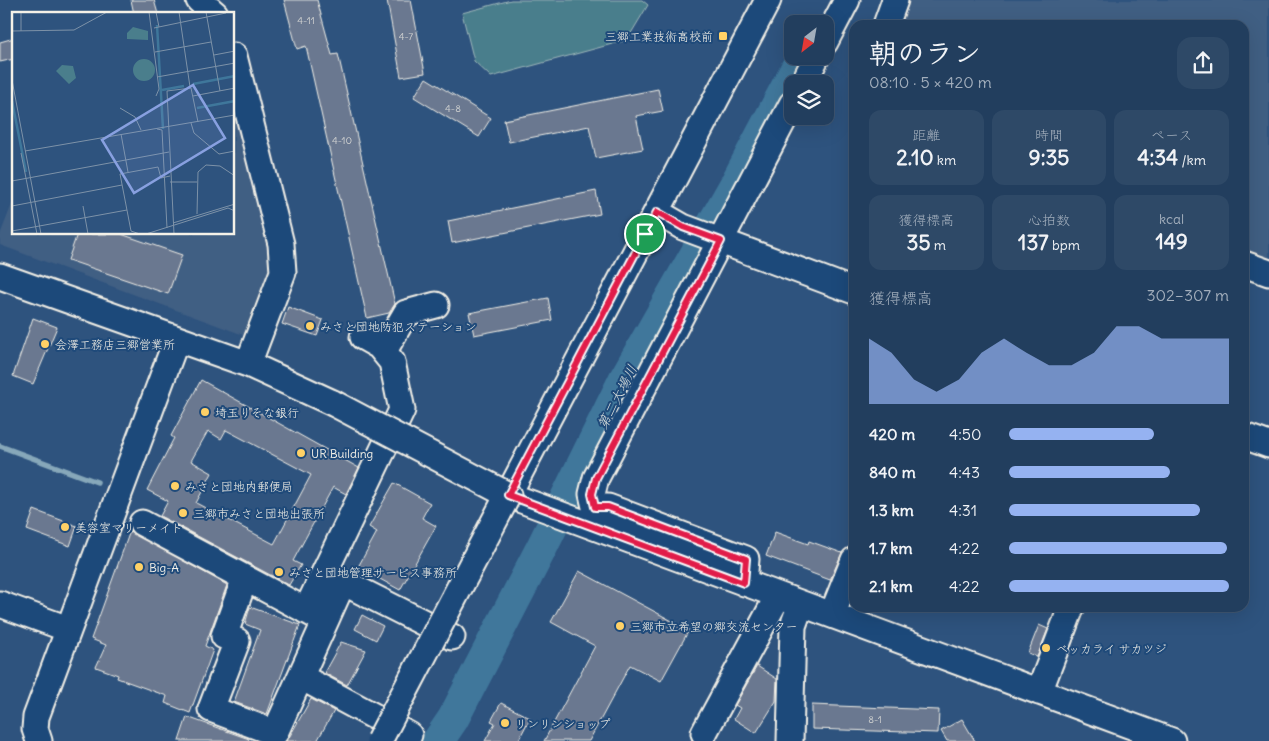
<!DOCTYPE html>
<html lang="ja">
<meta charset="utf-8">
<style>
body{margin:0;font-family:Delius,"Klee One",sans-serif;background:#2e4967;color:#f1f3f6;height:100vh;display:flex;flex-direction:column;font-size:19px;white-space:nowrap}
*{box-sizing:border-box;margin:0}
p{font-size:16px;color:#a2aebc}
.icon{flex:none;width:28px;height:28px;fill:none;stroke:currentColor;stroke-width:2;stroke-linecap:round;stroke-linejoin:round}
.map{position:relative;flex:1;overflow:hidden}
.drawer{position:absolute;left:849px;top:20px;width:400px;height:592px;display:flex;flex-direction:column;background:#223e5e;border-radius:15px;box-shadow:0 5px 20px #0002,0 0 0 1px #3f5773}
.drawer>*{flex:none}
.needle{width:32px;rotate:211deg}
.buttons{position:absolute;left:784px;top:15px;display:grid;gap:10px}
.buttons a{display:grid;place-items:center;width:50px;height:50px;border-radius:10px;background:#223e5e;box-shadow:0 5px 20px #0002,0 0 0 1px #3f5773;font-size:25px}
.pin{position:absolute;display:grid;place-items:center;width:42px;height:42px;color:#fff;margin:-21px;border:2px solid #fff;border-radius:50%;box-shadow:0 1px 5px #0007}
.round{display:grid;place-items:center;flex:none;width:52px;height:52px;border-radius:15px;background:#2e4967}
.headline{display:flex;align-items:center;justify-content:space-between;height:85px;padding:0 20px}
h1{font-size:28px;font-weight:700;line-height:38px}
.metrics{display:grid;grid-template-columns:repeat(3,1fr);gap:8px;height:85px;padding:5px 20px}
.metrics div{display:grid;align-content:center;border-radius:12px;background:#2e4967;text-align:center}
.metrics b{font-size:21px;font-weight:700}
.metrics small{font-size:14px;font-weight:400}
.metrics p{font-size:14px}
.chart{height:140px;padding:10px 20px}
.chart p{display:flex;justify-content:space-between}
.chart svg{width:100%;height:90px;margin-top:5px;fill:#95b2f1;opacity:.7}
ul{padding:0 20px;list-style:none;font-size:16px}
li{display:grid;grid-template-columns:80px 60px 1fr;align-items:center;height:38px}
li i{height:12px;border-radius:6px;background:#95b2f1}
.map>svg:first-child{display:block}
.built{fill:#405e83}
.green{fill:#4a7e8c;stroke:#9fb8ba}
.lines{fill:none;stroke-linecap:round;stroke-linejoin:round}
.stream{stroke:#87a8ba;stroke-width:5.5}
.river{stroke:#3f779b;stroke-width:32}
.building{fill:#6b7890;stroke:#f4f1e8;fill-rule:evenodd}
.minor-casing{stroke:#f4f1e8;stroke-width:29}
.minor{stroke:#1f4a7a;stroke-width:25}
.minor-bridge-casing{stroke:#f4f1e8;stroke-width:29;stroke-linecap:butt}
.minor-bridge{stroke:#1f4a7a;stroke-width:25}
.route-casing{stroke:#fff;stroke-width:10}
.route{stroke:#e11d48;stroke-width:6}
.poi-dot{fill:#ffd166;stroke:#1f4a7a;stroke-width:2}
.labels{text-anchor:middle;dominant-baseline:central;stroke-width:4;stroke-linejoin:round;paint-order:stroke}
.number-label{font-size:10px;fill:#d2d3d2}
.poi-label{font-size:12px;fill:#f4f1e8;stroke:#1f4a7a;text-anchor:start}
.water-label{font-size:14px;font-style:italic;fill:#d9dfdc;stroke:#1f4a7a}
.inset-river{fill:none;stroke:#3f779b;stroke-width:2.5}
.inset-road{fill:none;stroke:#7d92a8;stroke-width:1}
.view{fill:#88a0e0;fill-opacity:0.15;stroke:#88a0e0;stroke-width:2.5}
.inset-edge{fill:none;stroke:#f4f1e8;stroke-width:2.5}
</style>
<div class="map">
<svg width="1269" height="741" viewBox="0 0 1269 741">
<rect width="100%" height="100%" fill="#2e537e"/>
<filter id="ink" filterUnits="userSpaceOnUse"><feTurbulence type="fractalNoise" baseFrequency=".02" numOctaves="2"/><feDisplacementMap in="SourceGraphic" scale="10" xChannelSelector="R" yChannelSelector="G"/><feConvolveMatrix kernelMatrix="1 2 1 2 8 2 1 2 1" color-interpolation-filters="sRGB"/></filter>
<g filter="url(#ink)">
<!-- built -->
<path class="built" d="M910 0H1269V258L1244 249V25H900Z
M234 90 274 267 249 337 0 245V235L14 199V234H234Z"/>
<!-- green -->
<path class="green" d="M511 0H642L648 5 627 40 491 77 474 61 462 13Z"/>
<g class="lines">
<!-- stream -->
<path class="stream" d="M0 446 97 482"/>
<!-- river -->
<path class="river" d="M438 741 453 719 542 547 624 380 735 185 803 56"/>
</g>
<!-- building -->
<path class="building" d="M131 0H154L158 14H134Z
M284 0H317L332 55 338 54 395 304 389 313 367 318 306 46 297 49Z
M387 0H411L425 73 401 77Z
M14 38V59L0 62V42Z
M426 78 491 118 479 137 414 97Z
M658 89 663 111 636 116 643 149 596 158 589 126 509 142 504 120Z
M596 191 600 214 452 243 448 221Z
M77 234H121L182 255 168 294 68 260Z
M548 298 552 320 474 335 469 313Z
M288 307 323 320 317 336 282 324Z
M33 318 57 327 33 384 13 376Z
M201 380 359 468 346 494 333 487 293 561 301 565 289 585 160 516 168 501 147 490 174 438 171 436ZM226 430 311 475 274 544 196 503 212 473 191 461 208 431 221 439Z
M394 483 430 503 422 518 436 526 400 590 358 567 377 532 369 527Z
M34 510 77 526 70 546 27 530Z
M130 531 227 585 205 646 213 650 190 713 165 703 167 696 117 678 118 675 96 667 106 645 91 639Z
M775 532 808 544 809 541 842 553 830 580 766 556Z
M579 571 689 630 661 681 630 665 589 741H544L595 646 551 622Z
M250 607 300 625 267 714 234 702 260 630 245 624Z
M362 615 383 626 376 640 355 629Z
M1039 625 1048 629 1037 657 1028 653Z
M341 642 366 650 347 685 326 674 325 671Z
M757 666 777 679 776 701 756 733 734 719 740 708 735 705Z
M311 699 334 711 317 741H287Z
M501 703 530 718 518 741H485L495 723 491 721Z
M812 705 939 710 938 733 812 729Z
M187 717 249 739 248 741H179Z
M962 719 975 741H947L941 731Z"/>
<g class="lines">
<!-- minor casing -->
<g class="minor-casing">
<path id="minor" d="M199 0 215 14
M768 0 508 495 1172 741
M886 25 895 0
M825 42 847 0
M234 56 281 244 283 272 248 364
M803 84 817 56
M657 212 683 227 854 291
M1244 264 1269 273
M0 276 248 364 333 403
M384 351 406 313 436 305
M1244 436 1269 445
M142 523 320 618
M329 575 452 637
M245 578 224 636 237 641 211 709 275 733 343 582
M744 583 746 559 608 507H595L592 494 596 478 792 104
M0 604 68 629
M306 611 402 410 392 362 379 346 363 337
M832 615 854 560
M301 677 409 735
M1039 692 1071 608
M704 733 778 596
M39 741 35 729 36 717 176 341
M790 741 793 626 801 604"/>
</g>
<!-- minor -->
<use href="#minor" class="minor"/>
<!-- minor-bridge casing -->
<g class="minor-bridge-casing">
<path id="minor-bridge" d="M333 403 508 495 379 741"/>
</g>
<!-- minor-bridge -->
<use href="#minor-bridge" class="minor-bridge"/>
</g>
</g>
<g class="lines" filter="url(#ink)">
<!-- route casing -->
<g class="route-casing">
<path id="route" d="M657 212 683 227 721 241 596 478 592 494 595 507H608L746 559 744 583 508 495Z"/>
</g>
<!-- route -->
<use href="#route" class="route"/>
</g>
<!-- markers -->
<g class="poi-dot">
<rect x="718" y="31" width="10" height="10" rx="2.5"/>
<circle cx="310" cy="326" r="5"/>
<circle cx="45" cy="344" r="5"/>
<circle cx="205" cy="412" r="5"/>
<circle cx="301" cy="453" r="5"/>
<circle cx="175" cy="486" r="5"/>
<circle cx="183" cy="513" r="5"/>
<circle cx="65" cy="527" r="5"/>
<circle cx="139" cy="567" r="5"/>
<circle cx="279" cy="572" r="5"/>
<circle cx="620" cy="626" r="5"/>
<circle cx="1046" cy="648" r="5"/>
<circle cx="505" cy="723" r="5"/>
</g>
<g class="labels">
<!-- number labels -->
<g class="number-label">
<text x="306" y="20">4-11</text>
<text x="406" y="36">4-7</text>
<text x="453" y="108">4-8</text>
<text x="342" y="140">4-10</text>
<text x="875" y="719">8-1</text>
</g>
<!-- poi labels -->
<g class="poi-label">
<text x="713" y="36" text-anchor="end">三郷工業技術高校前</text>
<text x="320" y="326">みさと団地防犯ステーション</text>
<text x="55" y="344">会澤工務店三郷営業所</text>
<text x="215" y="412">埼玉りそな銀行</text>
<text x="311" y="453">UR Building</text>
<text x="185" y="486">みさと団地内郵便局</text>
<text x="193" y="513">三郷市みさと団地出張所</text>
<text x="75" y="527">美容室マリーメイト</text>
<text x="149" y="567">Big-A</text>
<text x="289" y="572">みさと団地管理サービス事務所</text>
<text x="630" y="626">三郷市立希望の郷交流センター</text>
<text x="1056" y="648">ベッカライ サカツジ</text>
<text x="515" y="723">リンリンショップ</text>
</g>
<!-- water labels -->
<g class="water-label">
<text transform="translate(617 397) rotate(-63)">第二大場川</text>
</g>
</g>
<!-- overview -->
<g transform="translate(12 12)">
<rect width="222" height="222" fill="#2e537e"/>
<path d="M121 15 136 19V28L115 27V21ZM121 58a11 11 0 1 1 22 0a11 11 0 1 1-22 0ZM50 53 61 54 64 66 57 72 44 59Z" fill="#4a7e8c"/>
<path class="inset-river" d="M145 13 151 117M181 72 223 64M150 78 172 74M0 89 14 160M185 96 223 89"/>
<path class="inset-road" d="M9 0V19M137 0 147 77 144 84M144 0 147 15M167 0 178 75M194 0 208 79M142 16 214 1M0 19 62 18 95 0M143 40 199 30M202 43 223 39M145 65 223 51M0 68 29 222M181 84 223 76M108 96 123 105 129 118M179 111 182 121 207 142 223 139M145 117 150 118 155 216M109 122 116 160M13 139 223 103M9 141 25 222M0 169 157 140M158 170H185M0 194 110 173M71 194 76 222M185 202 186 160 194 153 208 154 223 164M161 211 223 192M0 219 115 198M128 222 119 219 108 162 146 155 149 166 158 164M134 222 216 196 223 199M162 222 155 79 179 76 186 110"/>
<path class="view" d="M181 73 213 126 122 181 90 128Z"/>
<rect width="222" height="222" class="inset-edge"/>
</g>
</svg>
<div class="buttons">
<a><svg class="needle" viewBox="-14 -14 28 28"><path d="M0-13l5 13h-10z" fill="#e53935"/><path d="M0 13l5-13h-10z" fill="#a2aebc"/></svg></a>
<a><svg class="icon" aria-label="layers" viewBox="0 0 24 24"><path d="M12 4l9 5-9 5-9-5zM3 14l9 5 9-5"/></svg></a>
</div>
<div class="pin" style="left:645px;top:234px;background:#1e9e55"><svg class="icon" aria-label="arrive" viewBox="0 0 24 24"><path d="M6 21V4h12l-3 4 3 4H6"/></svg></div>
<section class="drawer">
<div class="headline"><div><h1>朝のラン</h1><p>08:10 · 5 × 420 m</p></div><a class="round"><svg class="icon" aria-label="share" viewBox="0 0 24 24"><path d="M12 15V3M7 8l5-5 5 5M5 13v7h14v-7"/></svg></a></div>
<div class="metrics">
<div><p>距離</p><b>2.10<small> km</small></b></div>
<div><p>時間</p><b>9:35</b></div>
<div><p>ペース</p><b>4:34<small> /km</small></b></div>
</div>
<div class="metrics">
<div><p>獲得標高</p><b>35<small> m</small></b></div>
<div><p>心拍数</p><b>137<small> bpm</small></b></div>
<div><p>kcal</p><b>149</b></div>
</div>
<div class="chart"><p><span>獲得標高</span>302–307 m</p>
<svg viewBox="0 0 160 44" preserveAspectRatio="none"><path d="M0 44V12L10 19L20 32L30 38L40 32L50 19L60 12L70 19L80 25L90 25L100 19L110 6L120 6L130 12L140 12L150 12L160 12V44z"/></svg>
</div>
<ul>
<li><b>420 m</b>4:50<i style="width:66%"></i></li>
<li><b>840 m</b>4:43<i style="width:73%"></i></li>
<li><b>1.3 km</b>4:31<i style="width:87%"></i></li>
<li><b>1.7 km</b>4:22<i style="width:99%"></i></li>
<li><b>2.1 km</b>4:22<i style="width:100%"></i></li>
</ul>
</section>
</div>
